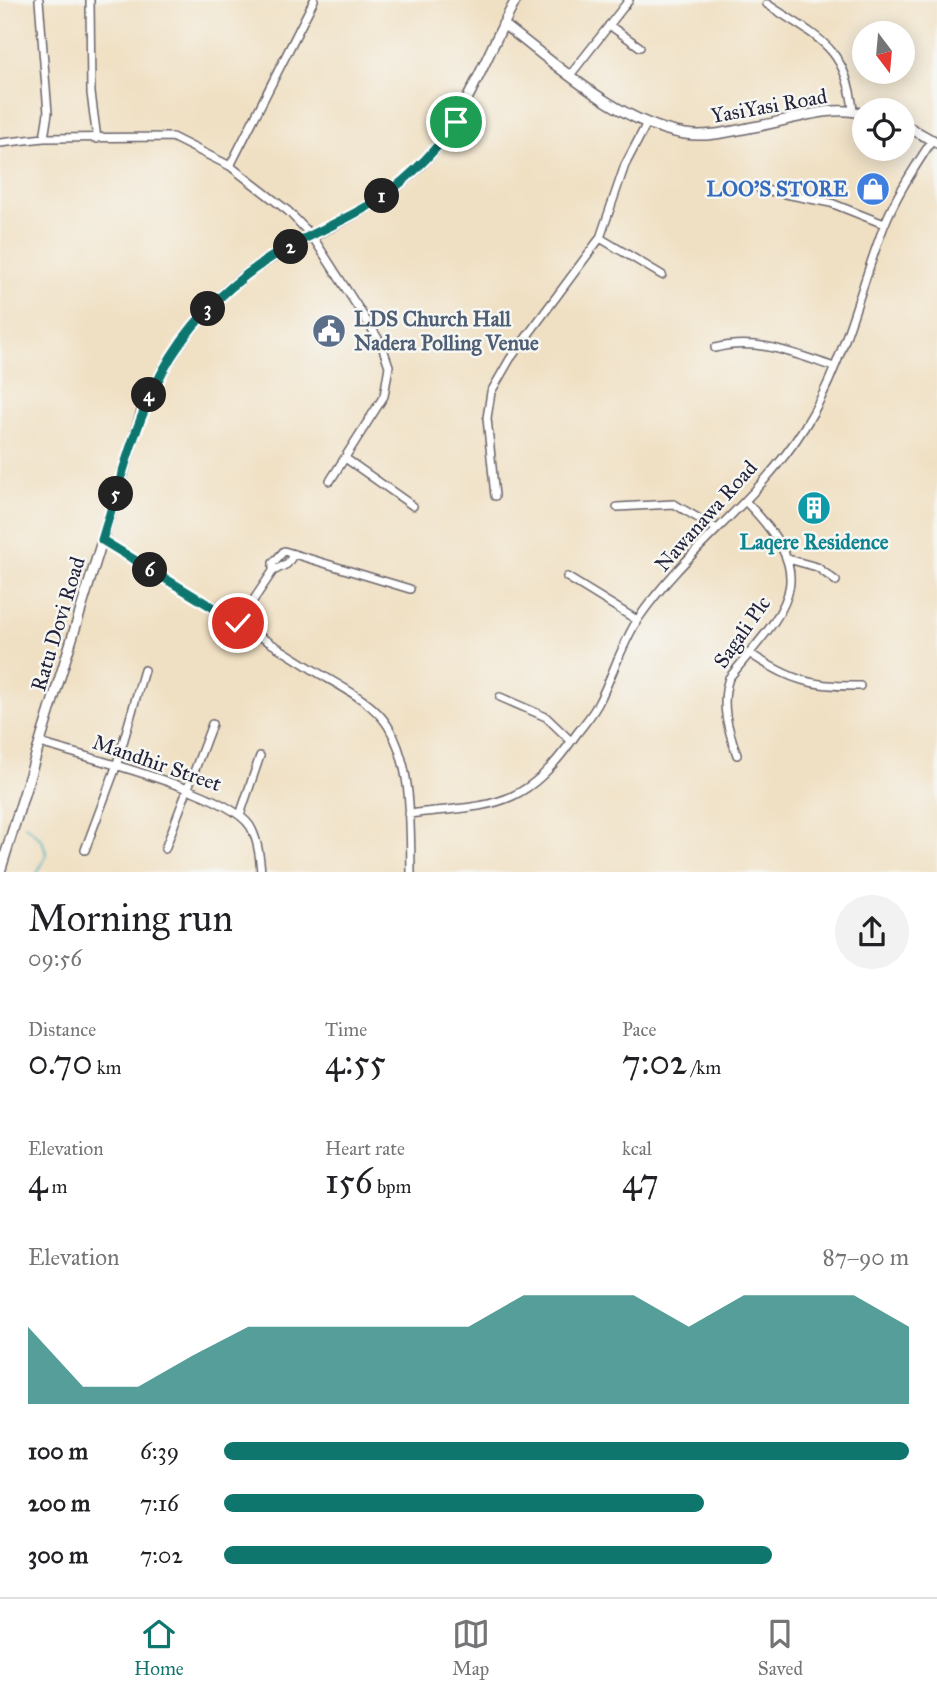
<!DOCTYPE html>
<meta charset="utf-8">
<style>
body{margin:0;font-family:"IM FELL Great Primer",serif;background:#f2f2f2;color:#202124;height:100vh;display:flex;flex-direction:column;font-size:26px;white-space:nowrap}
*{box-sizing:border-box;margin:0}
p{font-size:23px;color:#757577}
.icon{flex:none;width:38px;height:38px;fill:none;stroke:currentColor;stroke-width:2;stroke-linecap:round;stroke-linejoin:round}
.map{position:relative;height:872px;overflow:hidden}
.details{display:flex;flex-direction:column;background:#fff;flex:1}
.details>*{flex:none}
.needle{width:46px;rotate:164deg}
.tools{position:absolute;left:852px;top:21px;display:grid;gap:14px}
.tools a{display:grid;place-items:center;width:63px;height:63px;border-radius:50%;background:#fff;box-shadow:0 4px 18px #0003;font-size:35px}
.pin{position:absolute;display:grid;place-items:center;width:60px;height:60px;color:#fff;margin:-30px;border:4px solid #fff;border-radius:50%;box-shadow:0 2px 7px #0007}
.km{position:absolute;width:35px;height:35px;margin:-18px;border-radius:50%;background:#222;color:#fff;font-size:19px;line-height:35px;text-align:center}
.round{display:grid;place-items:center;flex:none;width:74px;height:74px;border-radius:37px;background:#f2f2f2}
.head{display:flex;align-items:center;justify-content:space-between;height:119px;padding:0 28px}
h1{font-size:38px;font-weight:600;line-height:52px}
.stats{display:grid;grid-template-columns:repeat(3,1fr);gap:10px;height:119px;padding:7px 28px}
.stats div{display:grid;align-content:center}
.stats b{font-size:35px;font-weight:600}
.stats small{font-size:19px;font-weight:400}
.stats p{font-size:19px}
.chart{height:196px;padding:14px 28px}
.chart p{display:flex;justify-content:space-between}
.chart svg{width:100%;height:126px;margin-top:7px;fill:#0f766e;opacity:.7}
ul{padding:0 28px;list-style:none;font-size:23px}
li{display:grid;grid-template-columns:112px 84px 1fr;align-items:center;height:52px}
li i{height:18px;border-radius:9px;background:#0f766e}
.tab-bar{display:flex;justify-content:space-around;align-items:center;height:98px;border-top:2px solid #e0e0e0;background:#fff;font-size:19px;color:#757577}
.tab-bar a{display:grid;justify-items:center;gap:4px}
.tab-bar .on{color:#0f766e}
.map>svg:first-child{display:block}
.lines{fill:none;stroke-linecap:round;stroke-linejoin:round}
.stream{stroke:#3cacb9;stroke-width:2}
.minor-casing{stroke:#6a646b;stroke-width:10}
.major-casing{stroke:#6a646b;stroke-width:12}
.minor{stroke:#fff;stroke-width:7}
.major{stroke:#fff;stroke-width:9}
.route-casing{stroke:#fff;stroke-width:14}
.route{stroke:#0f766e;stroke-width:9}
.labels{text-anchor:middle;dominant-baseline:central;stroke-width:5;stroke-linejoin:round;paint-order:stroke}
.street-label{font-size:21px;fill:#22223b;stroke:#f6f6f2}
.shop-label{font-size:21px;font-weight:bold;fill:#366cbe;stroke:#f6f6f2;text-anchor:end}
.service-label{font-size:21px;font-weight:bold;fill:#4e5e75;stroke:#f6f6f2;text-anchor:start}
.culture-label{font-size:21px;font-weight:bold;fill:#0d838f;stroke:#f6f6f2}
</style>
<div class="map">
<svg width="937" height="873" viewBox="0 0 937 873">
<rect width="100%" height="100%" fill="#f6f6f2"/>
<filter id="ink" filterUnits="userSpaceOnUse"><feTurbulence type="fractalNoise" baseFrequency=".0143" numOctaves="2"/><feDisplacementMap in="SourceGraphic" scale="14" xChannelSelector="R" yChannelSelector="G"/><feConvolveMatrix kernelMatrix="1 2 1 2 8 2 1 2 1" color-interpolation-filters="sRGB"/></filter>
<filter id="wash" filterUnits="userSpaceOnUse"><feTurbulence type="fractalNoise" baseFrequency=".00686" numOctaves="4" result="noise"/><feDisplacementMap in="SourceGraphic" scale="28" xChannelSelector="R" yChannelSelector="G"/><feGaussianBlur stdDeviation="1.57" result="paint"/><feColorMatrix in="noise" values="0 0 0 0 0 0 0 0 0 0 0 0 0 0 0 0 0 1.4 0 .05"/><feComposite in="paint" operator="in"/></filter>
<g filter="url(#wash)">
<rect width="100%" height="100%" fill="#f0e0c3"/>
<g class="lines">
<!-- stream -->
<path class="stream" d="M25 825 42 840 47 855 37 873"/>
</g>
</g>
<g filter="url(#ink)">
<g class="lines">
<!-- minor casing -->
<g class="minor-casing">
<path id="minor" d="M39 0 48 113 44 138
M90 0 91 93 97 139
M767 4C816 37 846 45 853 110
M609 25 640 47
M571 74 629 0
M0 143 44 138 172 137 230 166 288 211 312 236 348 292 381 343 389 366 384 396 330 481
M230 166 314 0
M760 189 831 203 884 224
M600 238 662 275
M715 348C757 337 795 354 834 367
M345 458 413 506
M495 496 487 418 491 392 510 359 600 238 625 165 647 123
M617 507 674 504 717 529
M102 540C172 584 243 625 312 669 337 685 372 700 388 726 413 767 410 826 411 873
M788 559 817 567 836 581
M273 571 287 564 294 554
M567 577 637 620
M238 623 273 571V563L284 551 410 589
M749 653C790 680 811 687 860 686
M500 697 546 717 571 741
M40 743C84 757 227 791 250 826 258 839 260 857 261 873
M737 755C728 729 720 705 729 678 788 606 823 580 745 501
M409 814C491 804 521 812 573 739 582 726 593 715 600 700 613 674 622 644 638 619 686 549 759 500 804 428 843 367 858 293 884 226 896 195 915 167 933 139
M240 815 260 756
M165 849 212 724
M85 850 116 767 144 670"/>
</g>
<!-- major casing -->
<g class="major-casing">
<path id="major" d="M503 24C555 63 619 124 685 134 709 138 735 130 759 126 792 120 831 104 864 114
M903 124 937 143
M0 872 143 408C172 349 210 294 268 260 314 233 365 214 406 179 463 131 481 63 516 0"/>
</g>
<!-- minor -->
<use href="#minor" class="minor"/>
<!-- major -->
<use href="#major" class="major"/>
</g>
</g>
<g class="lines" filter="url(#ink)">
<!-- route casing -->
<g class="route-casing">
<path id="route" d="M238 623 102 540C138 423 155 336 264 262 296 240 334 226 368 206 403 185 432 156 456 122"/>
</g>
<!-- route -->
<use href="#route" class="route"/>
</g>
<!-- icons -->
<defs>
<g id="shop-disc" transform="scale(1.75)"><circle r="9.5" fill="#3f7fe0" stroke="#f6f6f2"/><path d="M-5-2.5h2.3a2.7 3.5 0 0 1 5.4 0H5L5.5 6h-11ZM-1.5-2.5h3a1.5 2.3 0 0 0-3 0Z" fill="#fff"/></g>
<g id="civic-disc" transform="scale(1.75)"><circle r="9.5" fill="#5c6f8a" stroke="#f6f6f2"/><path d="M-.6-6.5H3V-4.5H.6V-3L4-1V1h2V6H-6V1h2V-1L-.6-3ZM-1.2 2.5V6h2.4V2.5Z" fill="#fff"/></g>
<g id="building-disc" transform="scale(1.75)"><circle r="9.5" fill="#0f9aa8" stroke="#f6f6f2"/><path d="M-4-6H4V6H1V3H-1V6H-4ZM-2.5-4.3h1.7v1.8h-1.7ZM.8-4.3h1.7v1.8H.8ZM-2.5-1h1.7V.8h-1.7ZM.8-1h1.7V.8H.8Z" fill="#fff"/></g>
</defs>
<g fill-rule="evenodd">
<use href="#shop-disc" x="873" y="189"/>
<use href="#civic-disc" x="329" y="331"/>
<use href="#building-disc" x="814" y="508"/>
</g>
<g class="labels">
<!-- street labels -->
<g class="street-label">
<text transform="translate(769 106) rotate(-10)">YasiYasi Road</text>
<text transform="translate(706 516) rotate(-48)">Nawanawa Road</text>
<text transform="translate(58 624) rotate(-73)">Ratu Dovi Road</text>
<text transform="translate(742 632) rotate(-55)">Sagali Plc</text>
<text transform="translate(157 763) rotate(19)">Mandhir Street</text>
</g>
<!-- shop labels -->
<g class="shop-label">
<text x="848" y="189">LOO'S STORE</text>
</g>
<!-- service labels -->
<g class="service-label">
<text x="354" y="319">LDS Church Hall<tspan x="354" dy="24">Nadera Polling Venue</tspan></text>
</g>
<!-- culture labels -->
<g class="culture-label">
<text x="814" y="542">Laqere Residence</text>
</g>
</g>
</svg>
<div class="tools">
<a><svg class="needle" viewBox="-14 -14 28 28"><path d="M0-13l5 13h-10z" fill="#e53935"/><path d="M0 13l5-13h-10z" fill="#757577"/></svg></a>
<a><svg class="icon" aria-label="locate" viewBox="0 0 24 24"><circle cx="12" cy="12" r="6"/><path d="M12 2v4M12 18v4M2 12h4M18 12h4"/></svg></a>
</div>
<div class="pin" style="left:456px;top:122px;background:#1e9e55"><svg class="icon" aria-label="arrive" viewBox="0 0 24 24"><path d="M6 21V4h12l-3 4 3 4H6"/></svg></div>
<div class="pin" style="left:238px;top:623px;background:#d93025"><svg class="icon" aria-label="check" viewBox="0 0 24 24"><path d="M5 12l5 5 9-10"/></svg></div>
<b class="km" style="left:382px;top:196px">1</b>
<b class="km" style="left:291px;top:247px">2</b>
<b class="km" style="left:208px;top:309px">3</b>
<b class="km" style="left:149px;top:395px">4</b>
<b class="km" style="left:116px;top:494px">5</b>
<b class="km" style="left:150px;top:570px">6</b>
</div>
<section class="details">
<div class="head"><div><h1>Morning run</h1><p>09:56</p></div><a class="round"><svg class="icon" aria-label="share" viewBox="0 0 24 24"><path d="M12 15V3M7 8l5-5 5 5M5 13v7h14v-7"/></svg></a></div>
<div class="stats">
<div><p>Distance</p><b>0.70<small> km</small></b></div>
<div><p>Time</p><b>4:55</b></div>
<div><p>Pace</p><b>7:02<small> /km</small></b></div>
</div>
<div class="stats">
<div><p>Elevation</p><b>4<small> m</small></b></div>
<div><p>Heart rate</p><b>156<small> bpm</small></b></div>
<div><p>kcal</p><b>47</b></div>
</div>
<div class="chart"><p><span>Elevation</span>87–90 m</p>
<svg viewBox="0 0 160 44" preserveAspectRatio="none"><path d="M0 44V17L10 38L20 38L30 27L40 17L50 17L60 17L70 17L80 17L90 6L100 6L110 6L120 17L130 6L140 6L150 6L160 17V44z"/></svg>
</div>
<ul>
<li><b>100 m</b>6:39<i style="width:100%"></i></li>
<li><b>200 m</b>7:16<i style="width:70%"></i></li>
<li><b>300 m</b>7:02<i style="width:80%"></i></li>
</ul>
</section>
<nav class="tab-bar">
<a class="on"><svg class="icon" aria-label="home" viewBox="0 0 24 24"><path d="M3 11l9-7 9 7M6 9v11h12V9"/></svg>Home</a>
<a><svg class="icon" aria-label="map" viewBox="0 0 24 24"><path d="M3 6l6-2 6 2 6-2v14l-6 2-6-2-6 2zM9 4v14M15 6v14"/></svg>Map</a>
<a><svg class="icon" aria-label="saved" viewBox="0 0 24 24"><path d="M7 4h10v16l-5-4-5 4z"/></svg>Saved</a>
</nav>
